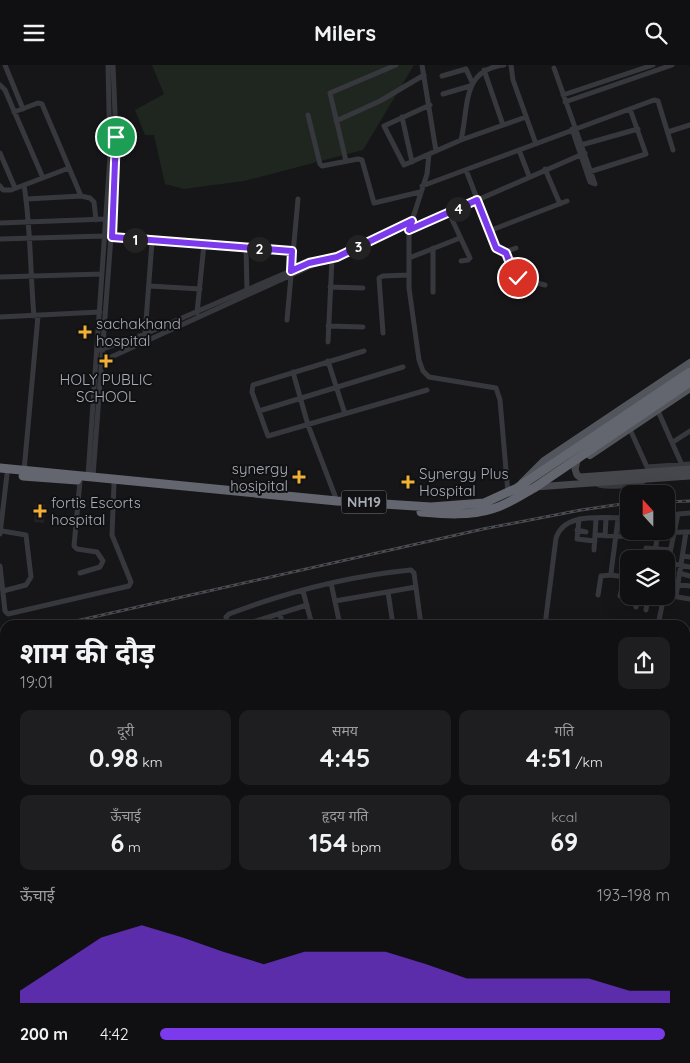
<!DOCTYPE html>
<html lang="hi">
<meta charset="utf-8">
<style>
body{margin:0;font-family:Quicksand,"Noto Sans Devanagari",sans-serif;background:#1e1e20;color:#f1f3f6;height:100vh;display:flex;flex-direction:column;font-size:19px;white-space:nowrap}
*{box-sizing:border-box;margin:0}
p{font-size:16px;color:#9c9d9f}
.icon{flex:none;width:28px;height:28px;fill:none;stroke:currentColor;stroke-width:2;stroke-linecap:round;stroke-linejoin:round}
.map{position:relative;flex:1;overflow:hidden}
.side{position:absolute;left:0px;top:555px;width:690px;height:444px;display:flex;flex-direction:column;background:#101012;border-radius:15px 15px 0 0;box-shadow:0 5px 20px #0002,0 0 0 1px #303032}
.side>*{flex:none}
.needle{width:32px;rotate:339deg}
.controls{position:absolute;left:620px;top:420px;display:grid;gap:10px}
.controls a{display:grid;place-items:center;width:55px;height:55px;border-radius:10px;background:#101012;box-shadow:0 5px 20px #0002,0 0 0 1px #303032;font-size:25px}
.pin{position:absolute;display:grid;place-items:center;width:42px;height:42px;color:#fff;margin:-21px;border:2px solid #fff;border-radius:50%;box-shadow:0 1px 5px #0007}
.km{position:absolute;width:25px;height:25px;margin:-12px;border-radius:50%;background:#222;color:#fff;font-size:14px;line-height:25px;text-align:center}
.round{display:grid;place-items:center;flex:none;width:52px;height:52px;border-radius:10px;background:#1e1e20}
.head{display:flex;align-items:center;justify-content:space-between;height:85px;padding:0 20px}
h1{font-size:28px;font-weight:700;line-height:38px}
.stats{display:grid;grid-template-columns:repeat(3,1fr);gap:8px;height:85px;padding:5px 20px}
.stats div{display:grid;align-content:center;border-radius:10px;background:#1e1e20;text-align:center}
.stats b{font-size:25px;font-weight:700}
.stats small{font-size:14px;font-weight:400}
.stats p{font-size:14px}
.chart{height:140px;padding:10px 20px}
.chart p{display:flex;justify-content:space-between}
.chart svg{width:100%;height:90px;margin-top:5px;fill:#7c3aed;opacity:.7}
ul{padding:0 20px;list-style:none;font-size:16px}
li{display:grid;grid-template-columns:80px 60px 1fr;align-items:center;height:38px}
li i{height:12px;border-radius:6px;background:#7c3aed}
header{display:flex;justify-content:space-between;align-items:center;height:65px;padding:0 20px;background:#101012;font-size:22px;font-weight:700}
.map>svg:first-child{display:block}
.built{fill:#222225}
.green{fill:#1e261f}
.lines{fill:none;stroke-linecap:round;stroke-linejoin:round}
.street{stroke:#37383d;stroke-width:5}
.secondary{stroke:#45474d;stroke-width:7}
.primary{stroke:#53555c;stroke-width:8}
.highway{stroke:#63666e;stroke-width:9}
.rail-casing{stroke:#4a4c52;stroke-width:3}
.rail{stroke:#111113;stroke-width:1;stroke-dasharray:4;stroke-linecap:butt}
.route-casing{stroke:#fff;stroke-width:10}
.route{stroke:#7c3aed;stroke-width:6}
.poi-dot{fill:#f2b134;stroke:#111113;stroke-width:2}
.labels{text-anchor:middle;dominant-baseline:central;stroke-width:4;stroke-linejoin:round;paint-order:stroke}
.shield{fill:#111113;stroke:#7b7e86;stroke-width:1}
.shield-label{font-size:14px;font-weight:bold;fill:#a8adb8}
.poi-label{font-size:15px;fill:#a8adb8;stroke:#111113;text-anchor:start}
</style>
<header><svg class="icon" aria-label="menu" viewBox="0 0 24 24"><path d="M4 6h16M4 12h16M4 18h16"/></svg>Milers<svg class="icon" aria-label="search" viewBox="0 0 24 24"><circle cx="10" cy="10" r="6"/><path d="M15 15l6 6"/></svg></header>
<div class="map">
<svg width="690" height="998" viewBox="0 0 690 998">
<rect width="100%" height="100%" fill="#161618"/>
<!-- built -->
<path class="built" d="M36 437 45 439 44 458 34 457Z"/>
<!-- green -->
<path class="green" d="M152 0H414L363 85 244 116 184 124 165 119 154 70H145L135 45 164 29Z
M685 858H690V891L685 892Z"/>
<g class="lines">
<!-- street -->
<path class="street" d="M5 0 23 44
M422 0 436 86
M511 0 513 15 536 79
M554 3 595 119 590 117 572 64
M484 5 503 60
M442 11 466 4 472 17
M0 20 5 25 43 113
M443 29 470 21
M563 30 653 0
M565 37 672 0
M430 40 384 61 404 100 461 75 526 52
M14 47 38 38 42 39 81 131 90 133 94 137 96 155
M308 50 320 99 322 101 358 94 362 95 374 138 420 127
M402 52 412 97
M336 56 380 36 424 10
M668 67 690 60
M461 75C469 42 461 5 504 0
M581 80 638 64
M519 85 529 111
M0 88 15 123
M429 89 427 109 409 165V223L419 295 423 306 429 312 496 323 500 335 508 428
M346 96 330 28 396 0
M545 104 560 139
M466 105 496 183 505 187 516 183
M589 107 646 89 630 44
M24 120C31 163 30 207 34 251
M0 121 3 125H11L69 103
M422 121 654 35 658 36 673 85
M27 134 81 131
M449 148 470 193 468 195 461 196
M0 158 106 154
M409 165 585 88
M489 166 567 136
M0 174 104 171 152 177 292 186
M246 183 247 226
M433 183V227
M505 187 515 212 545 220
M409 193 460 173
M0 212 102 209
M150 221 200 224
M330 222 363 223
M197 248 204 179
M0 252 100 247
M287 255 298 134
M328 261 363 262
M383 268 379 213 383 211 409 210
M145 269 152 177
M328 277 332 194
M100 285 145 269 309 198 337 191 412 156
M364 286 253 320 252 327 268 371 427 325
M328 296 345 349
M98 298 320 197
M293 307 308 360 337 436
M259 346 403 302
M658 346 682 400
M629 362 647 402 690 399
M673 377 690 366
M24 406 38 251
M88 411 110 91 108 0
M93 411 111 172 116 72 113 0
M595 418C600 424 640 421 645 415
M666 450 690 448
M579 454 577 474 595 476
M577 465 586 467
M2 466 26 470 31 512 26 520 3 526
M639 468 690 467
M0 469 7 409
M595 470 639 472
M605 471 606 454
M594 485 596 454
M682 491 690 492
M645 494 646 483 670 485
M654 494 658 466
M668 498 690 502
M0 501 5 546 8 549 129 521 131 517 112 470 114 419
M666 507 678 449
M80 508 100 502 103 496 97 487 77 484 74 481 80 416
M679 508 690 511
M611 510 625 512
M331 518 340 560
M677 519 690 521
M303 526 312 560
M388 527 393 560
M598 530 601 511 611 510V508L618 454
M666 530 690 534
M620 531 625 512 629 510
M676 531 686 467
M335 536 416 522
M629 536 630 531
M636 542 639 531
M646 545 648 531
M280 548 282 560
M227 560 226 552 229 549C287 527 349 511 411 505L414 508 421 560
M243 560 307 540
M377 560 392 557
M545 560 556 473C565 445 605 455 629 452
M658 560 664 531
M0 595 5 594
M0 615 5 613
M0 633 5 632
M685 636H690
M0 648 5 670
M0 697 5 696
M0 719 5 718
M0 747 5 746
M0 752 5 759
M0 786 5 792
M0 840 5 847
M0 876 4 882
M685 895H690
M0 923 5 920
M0 934 5 942
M685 942 690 941
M0 953 5 950
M685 954 688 972
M39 994 42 998
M123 994 126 998
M229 994 232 998
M318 994 320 998
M512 994 513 998
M555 994 556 998
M599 994 600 998
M629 994 630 998
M655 994 656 998
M679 994 680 998
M0 997 5 994
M338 998 346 994
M455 998 467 996
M523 998 549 994"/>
<!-- secondary -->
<path class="secondary" d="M578 392 575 404 577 410 580 412 690 404
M535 422 690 411
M685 823H690
M88 998 94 994"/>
<!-- primary -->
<path class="primary" d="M590 390 690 323
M522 418 544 396 690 298"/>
<!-- highway -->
<path class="highway" d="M0 403 337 436 431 442 484 438 517 423 690 307
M23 411 77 415
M421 447C444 449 470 451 492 444 507 440 521 430 534 423L690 317"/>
<!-- rail casing -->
<g class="rail-casing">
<path id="rail" d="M666 437 690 436
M58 560 483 464 581 445 629 438
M0 576 5 575"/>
</g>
<!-- rail -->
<use href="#rail" class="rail"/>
</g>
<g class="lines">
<!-- route casing -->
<g class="route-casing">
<path id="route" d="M116 72 112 172 292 186 291 206 309 198 337 192 412 156 409 165 477 135 496 183 506 188 514 209 518 213"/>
</g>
<!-- route -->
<use href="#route" class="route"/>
</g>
<!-- markers -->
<g class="poi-dot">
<path d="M82.5 259.5h5v5h5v5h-5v5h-5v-5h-5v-5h5z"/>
<path d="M103.5 288.5h5v5h5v5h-5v5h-5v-5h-5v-5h5z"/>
<path d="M296.5 404.5h5v5h5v5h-5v5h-5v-5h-5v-5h5z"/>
<path d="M405.5 409.5h5v5h5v5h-5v5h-5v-5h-5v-5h5z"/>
<path d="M37.5 438.5h5v5h5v5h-5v5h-5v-5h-5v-5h5z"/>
</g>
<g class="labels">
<!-- shield labels -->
<rect class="shield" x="341.5" y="425.5" width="45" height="23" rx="4"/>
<g class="shield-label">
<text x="364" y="437">NH19</text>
</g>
<!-- poi labels -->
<g class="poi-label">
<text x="96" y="258">sachakhand<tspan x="96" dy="17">hospital</tspan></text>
<text x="106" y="314" text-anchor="middle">HOLY PUBLIC<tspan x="106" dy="17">SCHOOL</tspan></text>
<text x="288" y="403" text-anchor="end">synergy<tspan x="288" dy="17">hosipital</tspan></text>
<text x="419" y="408">Synergy Plus<tspan x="419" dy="17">Hospital</tspan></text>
<text x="51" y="437">fortis Escorts<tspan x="51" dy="17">hospital</tspan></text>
</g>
</g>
</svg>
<div class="controls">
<a><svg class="needle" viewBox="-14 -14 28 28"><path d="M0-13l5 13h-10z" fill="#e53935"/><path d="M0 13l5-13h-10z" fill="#9c9d9f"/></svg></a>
<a><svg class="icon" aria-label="layers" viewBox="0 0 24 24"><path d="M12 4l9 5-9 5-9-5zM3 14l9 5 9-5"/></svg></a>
</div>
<div class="pin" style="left:116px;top:72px;background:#1e9e55"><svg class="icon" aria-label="arrive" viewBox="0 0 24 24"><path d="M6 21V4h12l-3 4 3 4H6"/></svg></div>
<div class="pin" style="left:518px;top:213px;background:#d93025"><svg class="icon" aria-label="check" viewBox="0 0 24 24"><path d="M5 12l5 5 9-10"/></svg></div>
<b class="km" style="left:135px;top:175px">1</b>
<b class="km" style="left:259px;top:184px">2</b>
<b class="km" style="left:358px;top:182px">3</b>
<b class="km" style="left:458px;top:144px">4</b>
<section class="side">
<div class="head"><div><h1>शाम की दौड़</h1><p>19:01</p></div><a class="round"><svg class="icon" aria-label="share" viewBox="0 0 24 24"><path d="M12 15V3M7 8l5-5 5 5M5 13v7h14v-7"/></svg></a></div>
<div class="stats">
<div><p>दूरी</p><b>0.98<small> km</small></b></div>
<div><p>समय</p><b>4:45</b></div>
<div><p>गति</p><b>4:51<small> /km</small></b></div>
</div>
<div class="stats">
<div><p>ऊँचाई</p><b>6<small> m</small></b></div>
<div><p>हृदय गति</p><b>154<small> bpm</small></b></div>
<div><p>kcal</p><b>69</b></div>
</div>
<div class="chart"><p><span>ऊँचाई</span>193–198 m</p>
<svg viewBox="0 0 160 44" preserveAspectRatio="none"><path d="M0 44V38L10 25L20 12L30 6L40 12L50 19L60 25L70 19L80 19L90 19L100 25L110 32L120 32L130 32L140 32L150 38L160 38V44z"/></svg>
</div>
<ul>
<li><b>200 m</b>4:42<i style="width:99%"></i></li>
</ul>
</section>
</div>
